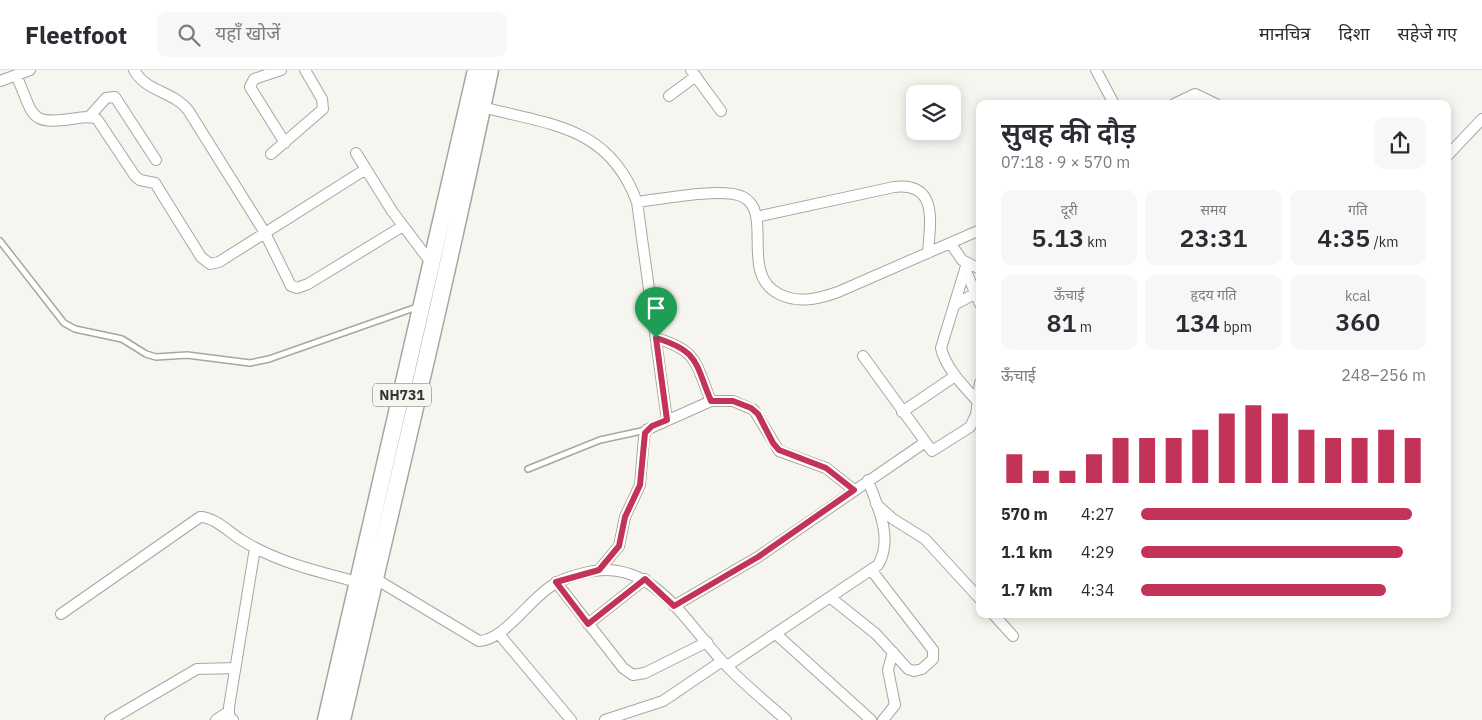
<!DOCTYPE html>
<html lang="hi">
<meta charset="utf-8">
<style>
body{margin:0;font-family:"IBM Plex Sans","Noto Sans Devanagari",sans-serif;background:#f7f7f7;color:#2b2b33;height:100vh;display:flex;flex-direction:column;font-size:19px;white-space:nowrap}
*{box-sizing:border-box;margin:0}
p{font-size:16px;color:#7c7c81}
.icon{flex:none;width:28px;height:28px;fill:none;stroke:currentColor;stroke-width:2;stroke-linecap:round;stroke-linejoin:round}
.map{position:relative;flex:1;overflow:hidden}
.side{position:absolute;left:976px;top:30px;width:475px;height:518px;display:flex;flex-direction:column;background:#fff;border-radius:10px;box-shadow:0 2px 12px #0003}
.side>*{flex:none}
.buttons{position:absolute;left:906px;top:15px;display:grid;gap:10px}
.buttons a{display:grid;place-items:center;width:55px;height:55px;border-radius:10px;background:#fff;box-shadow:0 2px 12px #0003;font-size:25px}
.pin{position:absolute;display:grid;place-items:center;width:42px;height:42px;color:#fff;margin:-51px -21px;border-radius:50% 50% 50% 0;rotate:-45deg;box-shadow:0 0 5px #0007}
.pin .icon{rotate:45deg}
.round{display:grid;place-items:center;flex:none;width:52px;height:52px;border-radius:10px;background:#f7f7f7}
.summary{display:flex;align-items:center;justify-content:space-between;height:85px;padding:0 25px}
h1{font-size:28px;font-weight:600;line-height:38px}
.figures{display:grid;grid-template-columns:repeat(3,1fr);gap:8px;height:85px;padding:5px 25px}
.figures div{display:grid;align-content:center;border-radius:10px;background:#f7f7f7;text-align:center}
.figures b{font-size:25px;font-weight:600}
.figures small{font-size:14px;font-weight:400}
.figures p{font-size:14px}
.chart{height:140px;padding:10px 25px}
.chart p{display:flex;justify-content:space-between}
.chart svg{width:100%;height:90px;margin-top:5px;stroke:#c33357;stroke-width:6}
ul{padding:0 25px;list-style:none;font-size:16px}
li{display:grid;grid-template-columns:80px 60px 1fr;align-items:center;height:38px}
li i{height:12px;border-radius:6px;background:#c33357}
header{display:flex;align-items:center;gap:30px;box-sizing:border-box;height:70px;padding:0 25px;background:#fff;border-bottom:1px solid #e1e1e2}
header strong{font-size:24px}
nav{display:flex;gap:28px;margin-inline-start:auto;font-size:18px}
.search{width:350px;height:45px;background:#f7f7f7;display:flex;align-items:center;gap:12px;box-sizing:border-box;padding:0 18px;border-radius:10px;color:#7c7c81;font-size:19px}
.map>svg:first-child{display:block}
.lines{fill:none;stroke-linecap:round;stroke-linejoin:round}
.service-casing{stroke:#a8a6a1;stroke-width:8}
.minor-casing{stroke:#a8a6a1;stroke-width:12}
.trunk-casing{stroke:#a8a6a1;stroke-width:19}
.service{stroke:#fff;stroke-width:5}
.minor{stroke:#fff;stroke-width:10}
.trunk{stroke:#fff;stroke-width:16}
.route-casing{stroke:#fff;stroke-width:10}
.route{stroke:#c33357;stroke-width:6}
.labels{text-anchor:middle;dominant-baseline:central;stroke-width:4;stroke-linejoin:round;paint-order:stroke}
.shield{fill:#f7f5ef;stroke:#716f6c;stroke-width:1}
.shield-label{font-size:14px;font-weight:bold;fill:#373634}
</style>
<header>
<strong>Fleetfoot</strong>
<div class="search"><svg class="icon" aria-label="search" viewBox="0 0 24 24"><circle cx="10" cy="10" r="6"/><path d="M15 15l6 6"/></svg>यहाँ खोजें</div>
<nav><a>मानचित्र</a><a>दिशा</a><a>सहेजे गए</a></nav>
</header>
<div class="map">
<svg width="1482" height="650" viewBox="0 0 1482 650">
<rect width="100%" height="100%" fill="#f7f5ef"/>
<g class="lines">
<!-- service casing -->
<g class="service-casing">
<path id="service" d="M0 171 64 253 75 259 122 269 146 284 156 287 187 285 250 293 269 289 417 237
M528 399 600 370 646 360"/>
</g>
<!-- minor casing -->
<g class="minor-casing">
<path id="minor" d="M134 0C146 22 173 21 188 40L265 163 291 216 297 218 308 214 403 156
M281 0 254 9 250 17 285 73
M691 0 721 41
M1096 0 1114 34
M16 5C35 47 27 56 78 48 85 47 90 46 97 49L135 106 140 110 155 113 201 187 210 194 219 192 366 99
M0 11 30 0
M669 26 696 6
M1174 34 1195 24 1216 34
M482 37C551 55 609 56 637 132L667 350
M89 47 106 28 115 27 156 90
M356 83 392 141 432 194
M271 84 323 39 322 29 305 0
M1448 85 1482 49
M637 132C661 129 723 117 743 127 774 142 739 204 779 224 799 234 818 229 838 222L980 160
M756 147 894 117C939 112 930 153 928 183
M951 174 962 190 980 199
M967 193 941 278C946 299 964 316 978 332
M965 199 980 234
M954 235 980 221
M656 268C699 281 695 293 711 331
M863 286 932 381 970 357 976 345 980 313
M902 342 955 306
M876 434 893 449 925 469 980 529
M599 500 619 476 625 447 640 415 644 367 646 360 711 331H733L754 340 779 381 826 398 854 420
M374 508 479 571C505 570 530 528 553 515 563 508 576 505 588 502 652 488 685 551 722 591 741 612 765 631 786 650
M556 512 623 598 633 605 645 603 707 572
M831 528 876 564 908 599 914 601 922 599 933 589V580L872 501
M674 536 758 487 924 373
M61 544 200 447C214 447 228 461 240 469 276 492 316 501 358 512
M993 544 1013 566
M588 554 645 509
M499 564 571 650
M776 564 871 650
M727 596 878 495C894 468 877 436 868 410
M110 650 197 599 235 598
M216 650 228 642
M233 650 229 646V637L255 478
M605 650 663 631 722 591
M883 650 895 635 888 600 893 582"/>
</g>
<!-- trunk casing -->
<g class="trunk-casing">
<path id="trunk" d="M326 650 476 0
M342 650C392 433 445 218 490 0"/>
</g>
<!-- service -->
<use href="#service" class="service"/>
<!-- minor -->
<use href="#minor" class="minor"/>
<!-- trunk -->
<use href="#trunk" class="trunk"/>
</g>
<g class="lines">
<!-- route casing -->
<g class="route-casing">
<path id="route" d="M656 268C699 281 695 293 711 331H733L751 338 758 344 773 373 779 380 826 398 854 420 758 487 674 536 645 509 588 554 556 512 599 500 619 476 625 447 640 415 645 363 652 356 667 350Z"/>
</g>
<!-- route -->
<use href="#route" class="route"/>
</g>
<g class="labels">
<!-- shield labels -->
<rect class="shield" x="373" y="313.5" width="58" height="23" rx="4"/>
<g class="shield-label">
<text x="402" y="325">NH731</text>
</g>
</g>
</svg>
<div class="buttons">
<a><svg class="icon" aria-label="layers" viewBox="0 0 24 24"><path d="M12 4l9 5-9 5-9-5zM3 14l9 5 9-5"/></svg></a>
</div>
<div class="pin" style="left:656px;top:268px;background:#1e9e55"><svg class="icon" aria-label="arrive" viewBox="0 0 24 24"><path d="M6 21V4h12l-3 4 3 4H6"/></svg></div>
<section class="side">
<div class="summary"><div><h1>सुबह की दौड़</h1><p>07:18 · 9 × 570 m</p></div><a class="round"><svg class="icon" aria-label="share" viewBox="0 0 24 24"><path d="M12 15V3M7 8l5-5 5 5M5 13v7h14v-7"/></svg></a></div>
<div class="figures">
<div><p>दूरी</p><b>5.13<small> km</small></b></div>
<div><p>समय</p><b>23:31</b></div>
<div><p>गति</p><b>4:35<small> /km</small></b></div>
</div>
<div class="figures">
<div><p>ऊँचाई</p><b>81<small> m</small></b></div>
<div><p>हृदय गति</p><b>134<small> bpm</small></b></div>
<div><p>kcal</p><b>360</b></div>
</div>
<div class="chart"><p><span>ऊँचाई</span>248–256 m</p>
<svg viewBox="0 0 160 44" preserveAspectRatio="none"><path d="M5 44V30M15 44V38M25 44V38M35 44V30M45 44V22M55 44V22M65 44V22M75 44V18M85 44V10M95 44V6M105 44V10M115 44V18M125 44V22M135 44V22M145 44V18M155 44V22"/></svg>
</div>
<ul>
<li><b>570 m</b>4:27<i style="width:95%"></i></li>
<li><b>1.1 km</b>4:29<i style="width:92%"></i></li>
<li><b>1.7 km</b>4:34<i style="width:86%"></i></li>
</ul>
</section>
</div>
